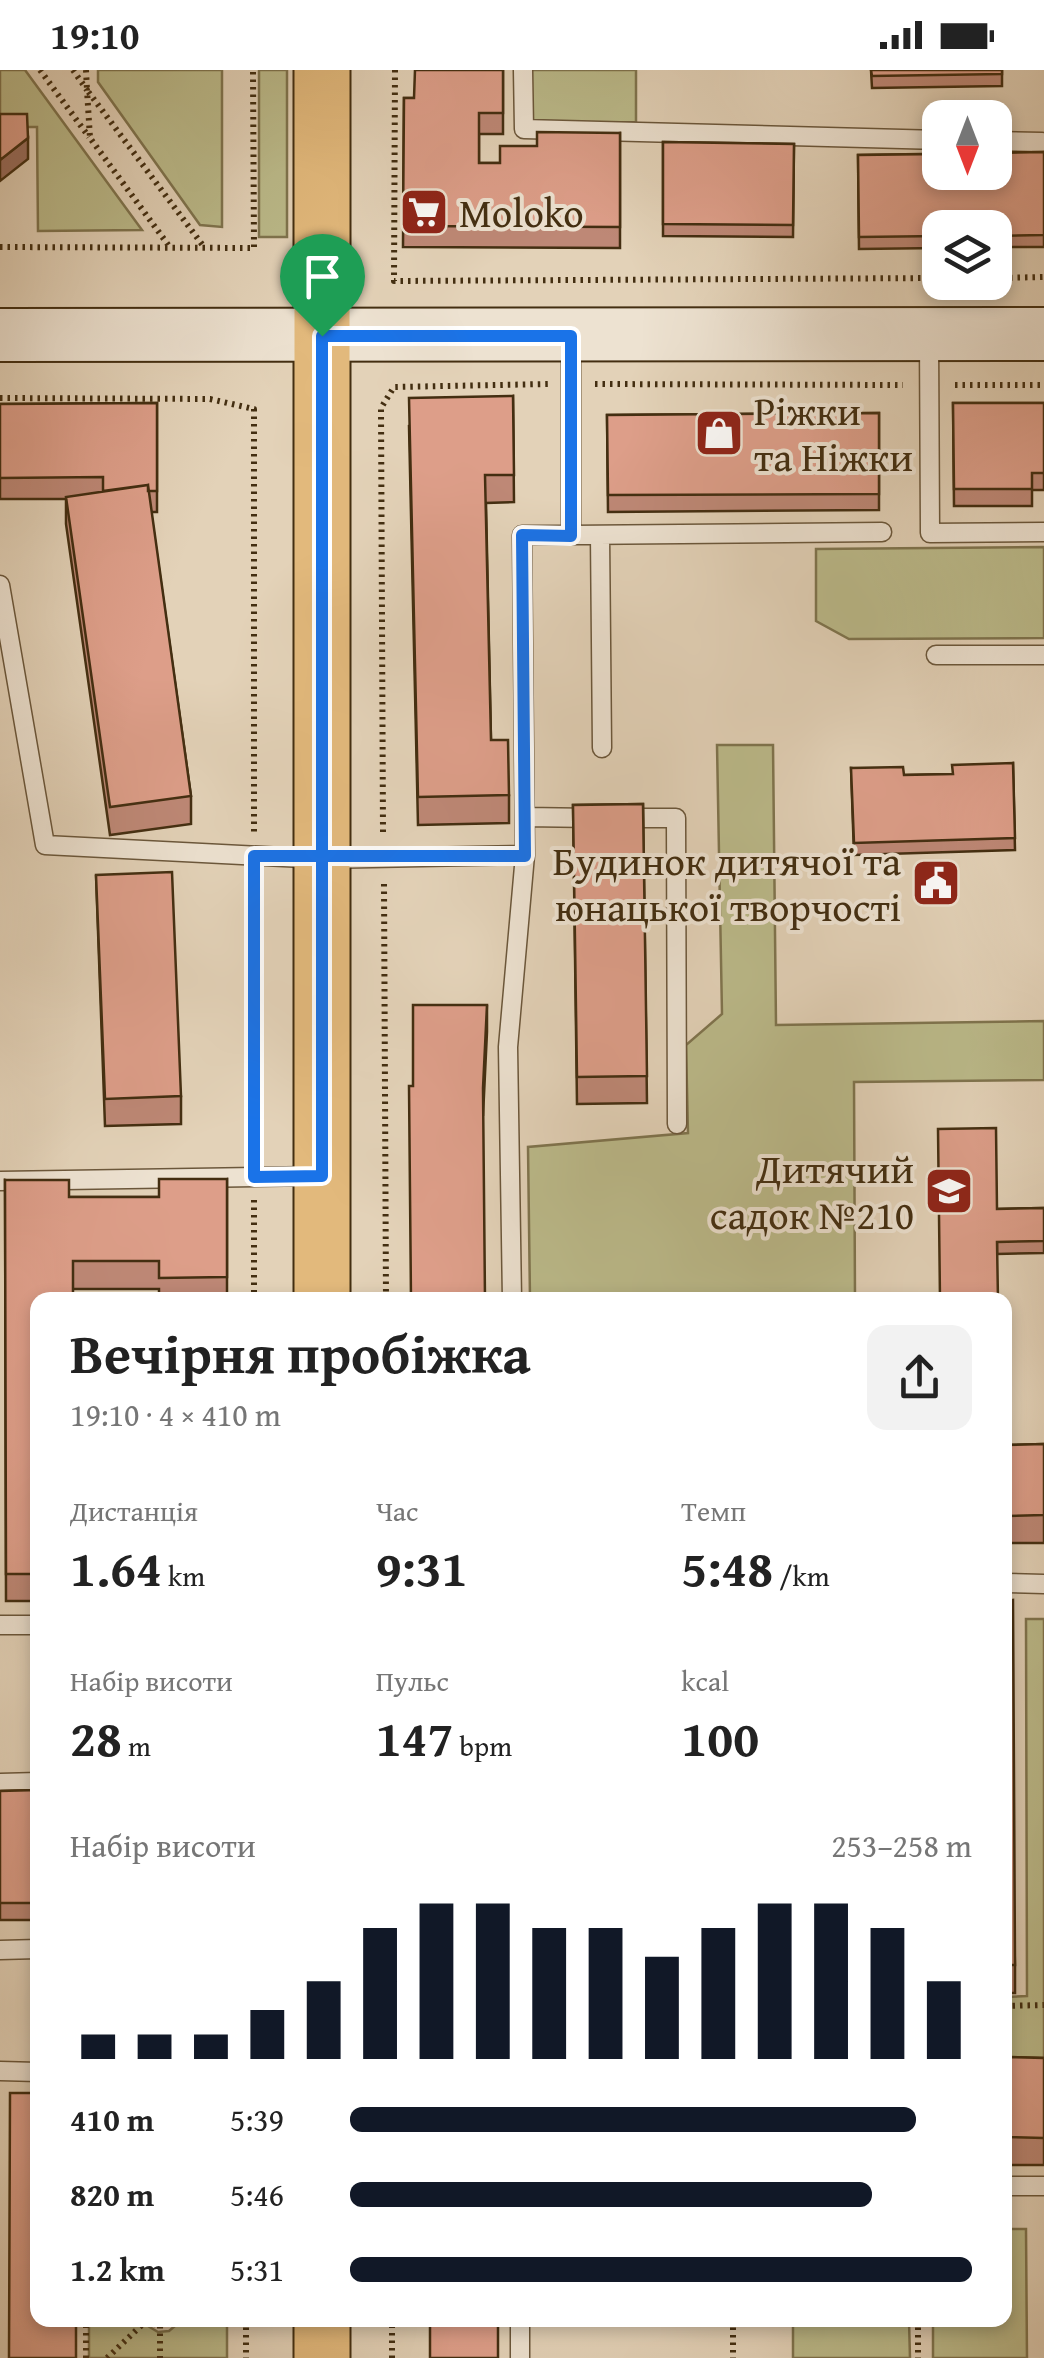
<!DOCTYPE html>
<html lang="uk">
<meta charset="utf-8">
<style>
body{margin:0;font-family:"Gentium Book Plus",serif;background:#f2f2f2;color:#222;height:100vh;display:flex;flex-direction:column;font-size:38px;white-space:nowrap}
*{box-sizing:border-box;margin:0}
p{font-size:32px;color:#767676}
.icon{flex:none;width:55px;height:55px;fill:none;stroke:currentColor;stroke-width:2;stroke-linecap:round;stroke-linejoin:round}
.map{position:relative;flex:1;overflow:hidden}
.sheet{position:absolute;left:30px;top:1222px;width:982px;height:1035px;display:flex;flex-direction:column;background:#fff;border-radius:20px;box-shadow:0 5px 15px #0003}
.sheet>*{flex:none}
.needle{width:65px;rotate:180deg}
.fabs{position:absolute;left:922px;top:30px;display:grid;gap:20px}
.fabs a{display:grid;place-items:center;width:90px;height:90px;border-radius:20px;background:#fff;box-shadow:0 5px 15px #0003;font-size:50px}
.pin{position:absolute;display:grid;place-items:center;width:85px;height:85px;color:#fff;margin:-102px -42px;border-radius:50% 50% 50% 0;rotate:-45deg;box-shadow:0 0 10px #0007}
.pin .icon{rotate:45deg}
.round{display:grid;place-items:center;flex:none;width:105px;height:105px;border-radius:20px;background:#f2f2f2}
.headline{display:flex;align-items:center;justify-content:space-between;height:170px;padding:0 40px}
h1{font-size:55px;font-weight:800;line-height:75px}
.stats{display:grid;grid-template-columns:repeat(3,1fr);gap:15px;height:170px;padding:10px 40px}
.stats div{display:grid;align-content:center}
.stats b{font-size:50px;font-weight:800}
.stats small{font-size:28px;font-weight:400}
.stats p{font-size:28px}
.chart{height:280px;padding:20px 40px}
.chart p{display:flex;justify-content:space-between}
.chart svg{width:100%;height:180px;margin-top:10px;stroke:#111827;stroke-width:6}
ul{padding:0 40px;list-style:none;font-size:32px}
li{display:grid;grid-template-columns:160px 120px 1fr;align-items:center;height:75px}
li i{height:25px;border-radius:12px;background:#111827}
.status{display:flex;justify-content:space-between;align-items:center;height:70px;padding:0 50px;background:#fff;direction:ltr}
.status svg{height:28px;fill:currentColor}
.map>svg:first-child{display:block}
.green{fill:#bbba8a;stroke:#7f744e;stroke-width:2.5}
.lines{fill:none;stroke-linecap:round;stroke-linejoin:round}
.lane-casing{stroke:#6b573b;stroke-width:21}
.secondary-casing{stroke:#432e11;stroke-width:56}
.primary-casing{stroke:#432e11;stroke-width:59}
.path{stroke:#432e11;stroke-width:6;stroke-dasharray:2.5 5;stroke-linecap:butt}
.lane{stroke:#ede2d1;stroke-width:18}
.secondary{stroke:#ede2d1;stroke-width:52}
.primary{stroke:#e2b97c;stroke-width:55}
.wall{fill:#be8876;stroke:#432e11;stroke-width:2.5}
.shaded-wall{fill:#9b6f60;stroke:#432e11;stroke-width:2.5}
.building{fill:#dd9e89;stroke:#432e11;stroke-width:2.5}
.route-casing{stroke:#fff;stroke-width:20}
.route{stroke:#1a73e8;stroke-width:12}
.labels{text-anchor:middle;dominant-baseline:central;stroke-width:8;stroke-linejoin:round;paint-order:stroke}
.poi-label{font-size:40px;fill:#432e11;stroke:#ede2d1;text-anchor:start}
</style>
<div class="status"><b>19:10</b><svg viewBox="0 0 49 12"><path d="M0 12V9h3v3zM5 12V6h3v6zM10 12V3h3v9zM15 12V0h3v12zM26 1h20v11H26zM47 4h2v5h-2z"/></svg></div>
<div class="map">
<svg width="1044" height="2288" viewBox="0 0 1044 2288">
<rect width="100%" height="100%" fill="#e3d2b8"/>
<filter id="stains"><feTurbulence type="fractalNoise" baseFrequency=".002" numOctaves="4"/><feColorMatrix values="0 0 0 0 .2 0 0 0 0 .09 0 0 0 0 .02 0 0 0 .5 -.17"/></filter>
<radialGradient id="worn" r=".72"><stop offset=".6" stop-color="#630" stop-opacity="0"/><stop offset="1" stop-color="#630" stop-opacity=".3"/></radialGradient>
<!-- green -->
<path class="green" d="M0 0H25L142 160 38 161 37 57H16L0 44Z
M98 0H222V157L200 155 98 12Z
M259 0H287V167H259Z
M529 0H636V52L529 53Z
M1044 477V568L849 569 816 551V479Z
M717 675H773L776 955 1044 951V1010L854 1012 855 1230H530L528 1077 688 1063 686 975 722 944Z
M1026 1549H1044V2007H1005V1927L1027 1926Z
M1005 2159H1026L1027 2288H933V2250H1005Z
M89 2250H138L158 2262 169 2261 182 2250H227V2288H89Z
M793 2250H909L910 2288H793Z"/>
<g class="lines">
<!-- lane casing -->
<g class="lane-casing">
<path id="lane" d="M523 0 524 59 940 70
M995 71 1042 72
M929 267 930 463 1044 462
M571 465 882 462
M600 465 602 678
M0 515 45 775 322 789 525 785 522 465H571V270
M936 585H1044
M525 747 594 748
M620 748H676L677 1054
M0 1111 316 1106
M512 1230 508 977 525 785
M1005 1513 1044 1514
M0 1555H38
M0 1713 38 1712
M0 1880 38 1879
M0 2001 38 2002
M1005 2116H1044
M520 2288V2250"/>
</g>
<!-- secondary casing -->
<g class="secondary-casing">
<path id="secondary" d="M0 265 1044 264"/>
</g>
<!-- primary casing -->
<g class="primary-casing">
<path id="primary" d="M322 1230V0
M322 2250V2288"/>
</g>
<!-- path -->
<path class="path" d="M40 0 89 67
M73 0 87 20 90 68 169 176
M86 0 87 20 204 177
M395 0 394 211 940 208
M0 177 254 178 253 0
M995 208 1044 207
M595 314 903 315
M955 315H1044
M0 328 210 329 254 339V763
M383 762 381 338 394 317 548 314
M254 810V1083
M384 814 386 1230
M254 1130V1230
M84 1230H153
M1005 1936 1044 1935
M147 2250 158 2256 173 2250
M246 2250V2288
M733 2250V2288
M918 2250V2288
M160 2256V2288
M86 2288V2250
M107 2288 147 2250
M392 2288V2250"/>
<!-- lane -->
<use href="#lane" class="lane"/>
<!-- secondary -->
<use href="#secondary" class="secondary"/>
<!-- primary -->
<use href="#primary" class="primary"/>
</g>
<!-- wall -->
<path class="wall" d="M503 0V64H479V93H500L537 76 620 63V178L403 177 404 28H414Z
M871 0H1002V16L872 18Z
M663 72 794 74 793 167 663 166Z
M1044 82V177H995V158H940V178L859 179 858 85Z
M513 326 514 432 486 433 491 670 509 725V753L418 755 409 356Z
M157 333V442H151L191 726V754L110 765 66 454V429H0V334Z
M953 333H1044V420H1032V436H954Z
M879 343V440L608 442 607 345Z
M1013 693 1015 780 854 785 851 698 904 705 953 704Z
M643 734 647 1033 577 1034 573 735Z
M96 805 181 1026V1054L105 1056Z
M227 1109V1230H159V1219H73L38 1230V1531H6L5 1110 69 1127H159Z
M1044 1138V1183L997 1184V1139Z
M1044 1374V1473H1005V1375Z
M1005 1531 1015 1895V1923H1005Z
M38 1720V1850H0V1721Z
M34 1878H38V1947H35Z
M1005 1987 1044 1988V2095H1005Z"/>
<!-- shaded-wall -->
<path class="shaded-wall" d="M28 68V89L0 111V90Z
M487 935V962L483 1046V1018Z"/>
<!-- building -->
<path class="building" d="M415 0H503V43H479V93H500V76H537V62L620 63V157L403 156 404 28H414Z
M871 0H1002V4L872 6Z
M0 44H27L28 68 0 90Z
M663 72 794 74 793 155 663 154Z
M1044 82V165L995 166V158H940V166L859 167 858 85 940 84V102H995V83Z
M513 326 514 405H485L491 670H508L509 725 418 727 409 328Z
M157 333V421H148V415L103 421V407L0 408V334Z
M953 333H1044V403H1032V419H954Z
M879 343V424L608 425 607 345Z
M148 415 191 726 110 737 66 427Z
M1013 693 1015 768 854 773 851 698 903 697 904 705 953 704 952 695Z
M643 734 647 1006 577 1007 573 735Z
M172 802 181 1026 105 1029 96 805Z
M413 935H487L483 1018 485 1230H411L409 1016H413Z
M996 1058 997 1139 1044 1138V1171L997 1172 998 1230H940L938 1059Z
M159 1109H227V1207L159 1208V1191H73V1230H38V1504H6L5 1110H69V1127H159Z
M1044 1374V1445L1005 1446V1375Z
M1013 1530 1015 1895H1005V1531Z
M38 1720V1833H0V1721Z
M34 1878H38V1930H35Z
M1005 1987 1044 1988V2068L1005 2067Z
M10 2023H38V2250H76V2288H9Z
M430 2250H498V2288H430Z"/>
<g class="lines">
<!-- route casing -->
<g class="route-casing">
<path id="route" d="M322 266C322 546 322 826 322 1106L254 1107V786H525L522 465 571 466V266H322"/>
</g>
<!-- route -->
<use href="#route" class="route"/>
</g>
<!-- icons -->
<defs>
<g id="supermarket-square" transform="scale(2.5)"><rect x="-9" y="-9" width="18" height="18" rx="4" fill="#8f2418" stroke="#ede2d1"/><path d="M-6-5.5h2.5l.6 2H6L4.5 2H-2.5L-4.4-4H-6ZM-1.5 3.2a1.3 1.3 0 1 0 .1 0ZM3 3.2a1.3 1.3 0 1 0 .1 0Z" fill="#fff"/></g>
<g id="shop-square" transform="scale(2.5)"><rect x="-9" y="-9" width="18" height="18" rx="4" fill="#8f2418" stroke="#ede2d1"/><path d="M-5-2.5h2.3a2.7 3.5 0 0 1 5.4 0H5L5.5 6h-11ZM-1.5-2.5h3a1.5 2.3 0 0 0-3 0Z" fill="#fff"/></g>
<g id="civic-square" transform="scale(2.5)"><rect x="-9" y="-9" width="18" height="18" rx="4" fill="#8f2418" stroke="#ede2d1"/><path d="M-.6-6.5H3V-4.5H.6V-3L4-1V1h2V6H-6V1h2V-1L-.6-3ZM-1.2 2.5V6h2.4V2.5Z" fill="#fff"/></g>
<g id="school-square" transform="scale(2.5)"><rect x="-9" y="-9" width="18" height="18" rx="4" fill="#8f2418" stroke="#ede2d1"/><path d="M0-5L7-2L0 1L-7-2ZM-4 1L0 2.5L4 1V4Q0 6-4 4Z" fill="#fff"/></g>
</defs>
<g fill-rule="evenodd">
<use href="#supermarket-square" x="424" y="142"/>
<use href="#shop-square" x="719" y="363"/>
<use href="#civic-square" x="936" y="813"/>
<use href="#school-square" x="949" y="1121"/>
</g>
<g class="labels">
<!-- poi labels -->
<g class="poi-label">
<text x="459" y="142">Moloko</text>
<text x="754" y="340">Ріжки<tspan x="754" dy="46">та Ніжки</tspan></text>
<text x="901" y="790" text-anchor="end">Будинок дитячої та<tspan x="901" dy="46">юнацької творчості</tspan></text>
<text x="914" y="1098" text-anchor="end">Дитячий<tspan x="914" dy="46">садок №210</tspan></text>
</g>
</g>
<rect width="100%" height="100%" filter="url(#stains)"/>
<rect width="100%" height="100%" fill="url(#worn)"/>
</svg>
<div class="fabs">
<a><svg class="needle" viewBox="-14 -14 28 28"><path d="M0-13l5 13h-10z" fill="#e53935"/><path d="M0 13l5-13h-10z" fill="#767676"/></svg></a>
<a><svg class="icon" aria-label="layers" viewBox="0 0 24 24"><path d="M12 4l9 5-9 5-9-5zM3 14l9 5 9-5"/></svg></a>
</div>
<div class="pin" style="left:322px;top:266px;background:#1e9e55"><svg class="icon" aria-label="arrive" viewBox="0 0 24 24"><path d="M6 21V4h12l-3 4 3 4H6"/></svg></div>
<section class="sheet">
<div class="headline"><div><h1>Вечірня пробіжка</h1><p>19:10 · 4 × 410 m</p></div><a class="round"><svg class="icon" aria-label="share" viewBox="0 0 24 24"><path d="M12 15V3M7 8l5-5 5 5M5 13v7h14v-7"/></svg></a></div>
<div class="stats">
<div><p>Дистанція</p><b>1.64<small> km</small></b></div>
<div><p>Час</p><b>9:31</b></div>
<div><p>Темп</p><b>5:48<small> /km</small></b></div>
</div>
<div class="stats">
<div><p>Набір висоти</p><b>28<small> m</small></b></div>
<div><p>Пульс</p><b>147<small> bpm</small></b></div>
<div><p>kcal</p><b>100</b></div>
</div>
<div class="chart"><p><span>Набір висоти</span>253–258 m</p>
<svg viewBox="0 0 160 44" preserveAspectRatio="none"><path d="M5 44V38M15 44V38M25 44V38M35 44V32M45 44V25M55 44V12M65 44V6M75 44V6M85 44V12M95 44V12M105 44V19M115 44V12M125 44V6M135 44V6M145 44V12M155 44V25"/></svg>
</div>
<ul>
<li><b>410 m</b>5:39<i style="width:91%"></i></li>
<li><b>820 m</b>5:46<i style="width:84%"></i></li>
<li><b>1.2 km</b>5:31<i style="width:100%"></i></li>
</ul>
</section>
</div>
